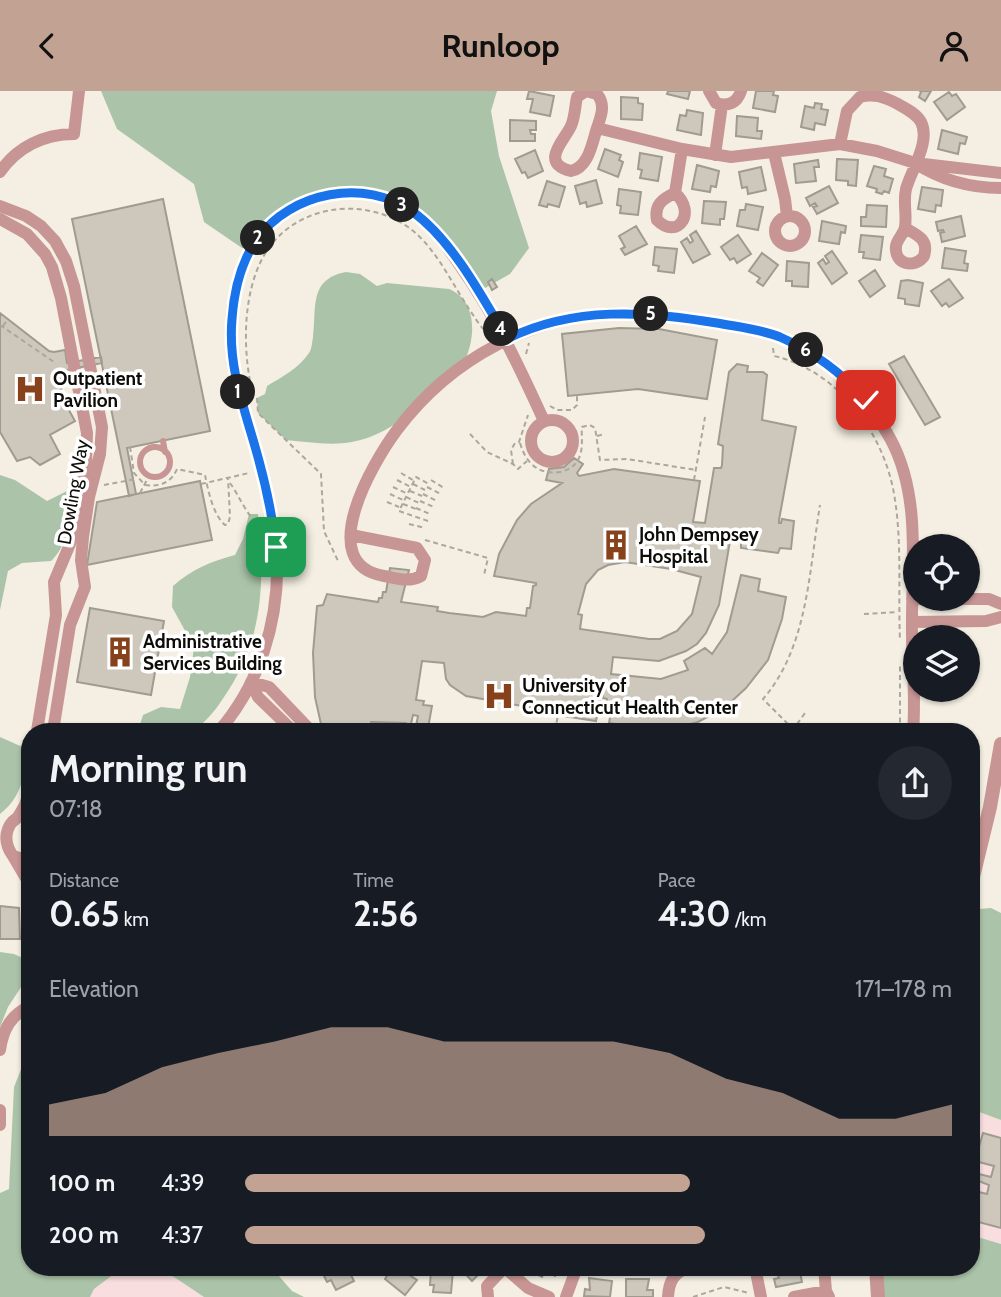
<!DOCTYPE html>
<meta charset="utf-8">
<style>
body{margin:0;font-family:Cabin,sans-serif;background:#242831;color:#f1f3f6;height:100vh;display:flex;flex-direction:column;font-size:26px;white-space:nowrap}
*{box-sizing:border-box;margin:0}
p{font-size:23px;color:#9ea1a6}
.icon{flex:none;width:38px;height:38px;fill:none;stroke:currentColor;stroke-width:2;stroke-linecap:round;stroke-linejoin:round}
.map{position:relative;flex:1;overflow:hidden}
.side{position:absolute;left:21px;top:632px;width:959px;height:553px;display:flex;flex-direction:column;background:#171b24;border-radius:28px;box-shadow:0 2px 5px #0004}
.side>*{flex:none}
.controls{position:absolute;left:903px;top:443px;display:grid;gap:14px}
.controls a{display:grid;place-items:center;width:77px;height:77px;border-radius:50%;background:#171b24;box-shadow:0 2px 5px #0004;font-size:35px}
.pin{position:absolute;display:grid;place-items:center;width:60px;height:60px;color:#fff;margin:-30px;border-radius:14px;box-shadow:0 4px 10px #0006}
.km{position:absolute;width:35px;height:35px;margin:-18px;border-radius:50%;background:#222;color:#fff;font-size:19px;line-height:35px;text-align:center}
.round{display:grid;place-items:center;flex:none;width:74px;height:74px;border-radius:37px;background:#242831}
.summary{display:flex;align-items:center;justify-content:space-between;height:119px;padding:0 28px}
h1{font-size:38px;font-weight:800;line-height:52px}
.stats{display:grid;grid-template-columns:repeat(3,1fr);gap:10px;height:119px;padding:7px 28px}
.stats div{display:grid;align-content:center}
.stats b{font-size:35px;font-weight:800}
.stats small{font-size:19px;font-weight:400}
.stats p{font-size:19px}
.chart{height:196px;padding:14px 28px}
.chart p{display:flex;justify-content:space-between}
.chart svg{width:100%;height:126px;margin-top:7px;fill:#c2a393;opacity:.7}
ul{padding:0 28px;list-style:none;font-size:23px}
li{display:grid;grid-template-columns:112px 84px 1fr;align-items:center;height:52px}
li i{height:18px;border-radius:9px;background:#c2a393}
header{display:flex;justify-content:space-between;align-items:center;height:91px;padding:0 28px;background:#c2a393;color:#111;font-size:32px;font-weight:800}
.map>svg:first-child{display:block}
.commercial{fill:#f9dee0}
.green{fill:#abc4a9}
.building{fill:#cec8bc;stroke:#a09b8f;stroke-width:2;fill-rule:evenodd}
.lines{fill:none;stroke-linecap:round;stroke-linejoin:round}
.path{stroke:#aba79d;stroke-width:2;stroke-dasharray:5 3.5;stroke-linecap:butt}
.service{stroke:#c79594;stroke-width:6}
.minor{stroke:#c79594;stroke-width:12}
.tertiary{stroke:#c79594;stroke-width:14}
.route-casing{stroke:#fff;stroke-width:14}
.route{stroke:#1a73e8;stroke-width:9}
.labels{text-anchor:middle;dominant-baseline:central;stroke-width:7;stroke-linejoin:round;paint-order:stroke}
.poi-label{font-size:19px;font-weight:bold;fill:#0d0c08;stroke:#fff;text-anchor:start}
.street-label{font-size:19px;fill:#0d0c08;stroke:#fff}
</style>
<header><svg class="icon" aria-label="back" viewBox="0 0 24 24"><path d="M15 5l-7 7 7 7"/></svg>Runloop<svg class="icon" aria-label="person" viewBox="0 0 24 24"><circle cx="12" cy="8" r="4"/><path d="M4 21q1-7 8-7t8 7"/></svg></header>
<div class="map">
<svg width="1001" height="1206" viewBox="0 0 1001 1206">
<rect width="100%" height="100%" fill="#f4efe2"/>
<!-- commercial -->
<path class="commercial" d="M971 1018 1001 1029V1153L971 1144Z
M140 1176H150L174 1186 204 1206H90L94 1198 122 1177Z"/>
<!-- green -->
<path class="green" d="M101 0H497L491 20 499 65 529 157 510 183 478 201 428 134 399 112 362 102 295 113 250 160 242 157 204 131 194 93 117 38Z
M346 181 360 183 377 195 387 192 449 198C477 209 476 246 465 269 432 300 399 343 352 351 331 355 307 351 286 349L258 322 257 307 265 303 267 295C282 286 299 277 309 262 312 258 312 251 313 246 317 218 308 188 346 181Z
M0 384 15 389 47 410 67 400C77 419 67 456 51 470L22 472 8 480 0 519Z
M249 423H258C265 492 264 550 222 609 214 621 201 638 187 640 172 643 153 641 138 640L143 624 161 616 180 618 190 586 194 556 172 516 173 495C191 479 211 470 235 464L243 448Z
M0 646 27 658C25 684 22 706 0 723Z
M991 817 1001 822V1029L971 1018V822L979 818Z
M0 861 14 863 27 869V887L8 916 0 936Z
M30 956V1176H140L122 1177 94 1198 90 1206H0V1102L9 1098 14 996Z
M971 1144 1001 1153V1206H878L876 1176H971Z
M150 1176H271L292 1200 304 1206H204L174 1186Z"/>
<!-- building -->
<path class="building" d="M529 0 554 5 550 25 530 21 533 8H527Z
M668 0H690L688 8 667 3Z
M756 0H774L773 4 778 5 775 21 753 17Z
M920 0H931L925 10 919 6 921 1Z
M949 1 952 5 956 3 965 16 947 29 934 11Z
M621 6 638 7V12L643 13 642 29 621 28Z
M815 12 822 13 821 18 828 19 825 34 815 32 814 39 801 36 805 15 814 17Z
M687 19 703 22 701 44 677 39 680 24 686 25Z
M737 25 758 27 757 40H762L761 48 736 45Z
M510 29 536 30V39H530L531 43H535V50H510Z
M942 39 967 46 965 53 960 52 958 63 938 58Z
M605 58 621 64 619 69 623 71 618 86 598 78Z
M535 59 543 80 528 87 525 81 522 82 515 68Z
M640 62 662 66 658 90 640 87 642 79 638 78Z
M837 68 858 69 856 95 848 94V90L836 89Z
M818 69 819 76H814L816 90 796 92 794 73Z
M697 74 719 80 716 96 711 95 710 101 692 98Z
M874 75 886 78 884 85 893 88 889 102 884 100 882 103 876 101 877 98 867 95Z
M761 76 766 99 748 103 747 96 742 97 739 81Z
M596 89 602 112 587 116 586 111 580 113 575 95Z
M547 90 565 96 559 116 548 113 547 116 539 114Z
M829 95 838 112 817 123 813 116 817 115 815 112 810 115 806 107Z
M922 96 943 99 941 115 936 114 935 121 918 118Z
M619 98 641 101 638 124 620 122 621 115 617 114Z
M163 108 210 340 127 357 136 403 129 405 72 128Z
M704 110 726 111 724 128H720V134L702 132Z
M746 113 763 116 758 139 737 135 740 119H745Z
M867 114 887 115 886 136 861 135V126H866Z
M961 125 965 145 942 151 940 142 944 141 943 139 938 140 936 131Z
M822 130 846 135 845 142 841 141 839 153 819 150Z
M636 135 647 153 625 164 621 158 625 156 619 145Z
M696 140 710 163 693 172 681 151 687 147 690 152 693 150 690 144Z
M738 144 751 163 737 172 734 167 730 169 721 156Z
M861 144 883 146 880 169 863 167 864 161H859Z
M655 156 677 158 674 182 658 180 659 175 653 174Z
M945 157 966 160 964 172 968 173 967 180 942 177Z
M832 160 847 182 832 193 818 172 823 168 826 173 829 171 825 165Z
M762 162 778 174 763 195 757 191 760 187 749 180Z
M787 170 809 172 808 196 792 195V190H786Z
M875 179 885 195 870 206 859 190Z
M492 188 497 196 492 199 488 191Z
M949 188 963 207 949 216 946 212 942 215 931 200Z
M908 189 923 192 919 215 905 213V208L898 207 901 190Z
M0 222 49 260 54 261 65 259 67 272 101 266 102 272 57 281 63 295 59 301 75 330 50 344 60 363 40 374 30 366 17 370 0 341Z
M619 237 659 238 717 249 707 308 638 298 568 305 562 243Z
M904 265 940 326 925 334 889 273Z
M737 273 748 275 747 281H763L767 284 762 329 796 336 779 429V432H781L782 428 794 430 791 458 780 457 778 462 741 457V451L730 450 719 514 706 542 697 553 686 560 659 570 613 566 611 583 661 588 688 579 684 570 705 557 712 563 727 541 741 484 760 488 758 500 786 506 782 528 768 569 746 597 732 610 715 622 698 631 683 635 645 638 609 632 611 621 606 620 607 608 603 607V603L601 604 596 630 551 623 533 617 466 605 450 594 446 588 444 572 422 570 416 609 424 610 423 614 432 615 428 637 416 635 418 625 413 624 411 633 371 631V638L335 636V633H321L315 606 313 562 317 515 323 514 327 503 378 511 379 507H382L383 501H386L390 477 409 479 401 511 438 516 437 520 449 522 483 526 496 521 526 525 527 517H530L533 495 536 494V492L494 485 499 463 517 429 531 413 562 392 546 389 549 378 564 376 574 367 583 373 577 382 579 385 614 378 700 390 693 431 705 432 714 377H721L722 374 723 355 718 353 729 281ZM625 471 671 478 701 486 692 523 677 540 660 548H649L580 538 582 524 578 523 586 493 598 479 608 474Z
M200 390 212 449 87 474 97 411Z
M90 517 164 530 151 604 77 591Z
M371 631 406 632 412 640H337L335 636 371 638Z
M0 815 19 817 20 848H0Z
M983 1042 1001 1047V1137L971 1129V1099L987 1103 989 1094 971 1087V1081L991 1086 994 1075 975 1070Z
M339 1176H347L354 1190 336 1199 331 1189 327 1191 324 1185Z
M397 1176 417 1189 405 1204 385 1188 389 1181 393 1184Z
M459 1176H484L474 1181 477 1185 472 1190Z
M533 1176H559L555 1185 545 1180 542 1186 531 1180Z
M601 1176H621L616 1184Z
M775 1176H799L802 1191 776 1196 774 1188 779 1187Z
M431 1178 453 1180 451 1202 433 1201 434 1194H430Z
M589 1187 612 1190 610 1206 584 1205 585 1198 590 1199Z
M626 1188H649L647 1199H653V1206H626Z"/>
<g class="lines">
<!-- path -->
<path class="path" d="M0 234 54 271
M3 235 8 228
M773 257 774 265C839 280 886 344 895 409 902 454 898 503 900 549
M526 263 529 252
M250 290C243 252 244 205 261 170 288 115 360 103 408 136 436 156 452 193 471 221 476 228 480 236 487 241
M257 307 258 322 321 383 324 440 338 470
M550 315 557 319H572L577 314V305
M470 343 487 361 513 373 518 378 527 370
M597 345 605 343
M520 352C526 372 538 384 560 381 568 379 574 376 578 369 584 358 581 347 582 336L590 334 595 337 600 369 627 368 696 379
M130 356 134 382 145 394C160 396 171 392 177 378L205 384C208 399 213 424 225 434L228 433 230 426 228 386
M513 373 511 359 515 352 519 351 528 324
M401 382 413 389
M397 389 411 396
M431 389 444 397
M694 389 705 326
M230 392C239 404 250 432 263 436
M201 393 249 382
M413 393 425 399
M104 394 136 388
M393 396 406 402
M427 396 441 403
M410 400 422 405
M140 402 149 385
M390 403 403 409
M423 403 437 410
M406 406 419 412
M420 410 434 416
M387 411 399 416
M403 413 416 418
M416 417 430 423
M428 430 399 420 416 386 429 393
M409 433 425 437
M425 449 488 467 484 484
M864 523 898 521
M794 639 763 608C808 556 809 480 820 414
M555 640 558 624
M792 640 805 622
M900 640V575
M693 1206 724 1196 749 1202"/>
<!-- service -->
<path class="service" d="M163 350 165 361
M140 371a15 15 0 1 1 30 0a15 15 0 1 1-30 0Z"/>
<!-- minor -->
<path class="minor" d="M709 0 716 12C728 16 737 12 741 0
M597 37C592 52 589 76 571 80 539 72 564 50 571 35 575 26 575 15 577 6L586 0 597 3C606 14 601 25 597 37L682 58 731 66 840 53 877 60 915 72 1001 82
M840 53 847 20 860 6C873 2 884 6 896 12 905 17 916 22 921 31 931 51 911 79 906 98 903 111 907 123 905 136 904 143 897 148 896 155 894 174 915 178 924 165 929 149 918 144 905 137
M774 62 785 108 787 125
M715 64 722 14
M915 72C941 89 970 97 1001 97
M0 81C17 56 44 43 74 43L79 0
M675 102C697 121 678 150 657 129 654 114 662 108 675 102L682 58
M0 115 26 125 41 135 55 150 66 170 74 195 102 336 100 363 89 406 83 446 81 469 85 496 70 534 53 640
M775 140a15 15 0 1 1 30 0a15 15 0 1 1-30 0Z
M0 128 27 143 45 163 52 176 61 207 87 342 86 374 70 453 54 491 56 524 37 640
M531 350a21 21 0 1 1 42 0a21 21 0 1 1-42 0Z
M351 444 417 457 425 469 421 485C409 492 396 487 384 485 313 473 373 371 397 339 451 267 535 222 626 222 655 222 684 227 713 232 732 235 753 237 772 243 825 261 865 300 891 349 922 407 911 479 912 542 912 575 916 608 913 640
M912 508H989L1001 513
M912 531 986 530 1001 526
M251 591 269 596 311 640
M251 591 258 606 293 640
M219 640C259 594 279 531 277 469 275 429 265 389 254 350 246 325 237 300 233 274 226 224 235 162 276 128 301 108 333 98 365 103 379 105 393 108 405 116 428 129 444 151 459 173 495 224 518 273 544 330
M30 723C7 725 0 747 13 765L30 770
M18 726 25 714 30 699
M13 765 30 794
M0 959C3 938 11 924 30 915
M0 1019V1034
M504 1176 528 1197 549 1206
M755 1176 761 1206
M824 1176 826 1200
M488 1206 487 1195 504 1177
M566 1206 577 1176
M668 1206C669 1189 674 1182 690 1176
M794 1206 826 1200 829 1206"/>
<!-- tertiary -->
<path class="tertiary" d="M971 794 990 716 1001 653
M876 1176 878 1206"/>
</g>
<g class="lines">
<!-- route casing -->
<g class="route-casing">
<path id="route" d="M276 456C272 421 264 386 254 352 242 311 228 272 232 228 234 200 241 171 257 148 291 101 365 86 413 121 452 149 483 207 507 248 573 215 647 220 717 232 738 236 760 238 780 246 814 261 841 281 866 309"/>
</g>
<!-- route -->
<use href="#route" class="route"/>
</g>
<!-- icons -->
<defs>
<g id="hospital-bare" transform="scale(2.415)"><path d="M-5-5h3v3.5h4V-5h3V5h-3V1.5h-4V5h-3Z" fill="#88421b" stroke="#fff" stroke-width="2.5" paint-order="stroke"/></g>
<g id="building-bare" transform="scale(2.415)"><path d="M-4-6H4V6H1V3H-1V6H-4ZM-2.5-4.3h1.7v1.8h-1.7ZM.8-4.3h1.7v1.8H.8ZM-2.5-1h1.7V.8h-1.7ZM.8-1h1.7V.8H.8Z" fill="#88421b" stroke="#fff" stroke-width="2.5" paint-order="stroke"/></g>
</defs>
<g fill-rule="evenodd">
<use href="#hospital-bare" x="30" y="298"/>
<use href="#building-bare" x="616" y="454"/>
<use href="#building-bare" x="120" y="561"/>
<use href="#hospital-bare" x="499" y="605"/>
</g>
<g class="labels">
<!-- poi labels -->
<g class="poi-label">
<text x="53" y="287">Outpatient<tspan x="53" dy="22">Pavilion</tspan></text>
<text x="639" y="443">John Dempsey<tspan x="639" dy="22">Hospital</tspan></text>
<text x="143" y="550">Administrative<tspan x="143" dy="22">Services Building</tspan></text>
<text x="522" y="594">University of<tspan x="522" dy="22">Connecticut Health Center</tspan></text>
</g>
<!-- street labels -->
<g class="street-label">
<text transform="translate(73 401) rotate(-80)">Dowling Way</text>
</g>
</g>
</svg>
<div class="controls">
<a><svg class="icon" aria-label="locate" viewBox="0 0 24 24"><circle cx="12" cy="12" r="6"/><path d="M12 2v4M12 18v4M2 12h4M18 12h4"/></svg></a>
<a><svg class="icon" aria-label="layers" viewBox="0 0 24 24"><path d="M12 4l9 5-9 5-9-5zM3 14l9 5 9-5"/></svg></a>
</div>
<div class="pin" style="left:276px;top:456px;background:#1e9e55"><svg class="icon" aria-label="arrive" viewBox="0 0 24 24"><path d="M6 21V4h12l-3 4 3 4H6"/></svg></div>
<div class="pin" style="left:866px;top:309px;background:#d93025"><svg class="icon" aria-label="check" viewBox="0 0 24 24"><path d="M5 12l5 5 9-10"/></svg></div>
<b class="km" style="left:238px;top:301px">1</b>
<b class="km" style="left:258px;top:147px">2</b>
<b class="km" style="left:402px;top:114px">3</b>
<b class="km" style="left:501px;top:238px">4</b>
<b class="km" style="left:651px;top:223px">5</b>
<b class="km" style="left:806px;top:259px">6</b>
<section class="side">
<div class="summary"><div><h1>Morning run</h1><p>07:18</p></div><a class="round"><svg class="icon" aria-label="share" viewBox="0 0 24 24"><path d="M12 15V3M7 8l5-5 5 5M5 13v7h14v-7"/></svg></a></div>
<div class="stats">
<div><p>Distance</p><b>0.65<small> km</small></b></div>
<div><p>Time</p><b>2:56</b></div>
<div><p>Pace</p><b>4:30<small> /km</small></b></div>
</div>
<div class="chart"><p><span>Elevation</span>171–178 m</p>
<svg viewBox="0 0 160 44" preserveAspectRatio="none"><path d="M0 44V33L10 29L20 20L30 15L40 11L50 6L60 6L70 11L80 11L90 11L100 11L110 15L120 24L130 29L140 38L150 38L160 33V44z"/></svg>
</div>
<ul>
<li><b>100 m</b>4:39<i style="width:63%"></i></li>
<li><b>200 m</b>4:37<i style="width:65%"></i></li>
</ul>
</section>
</div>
